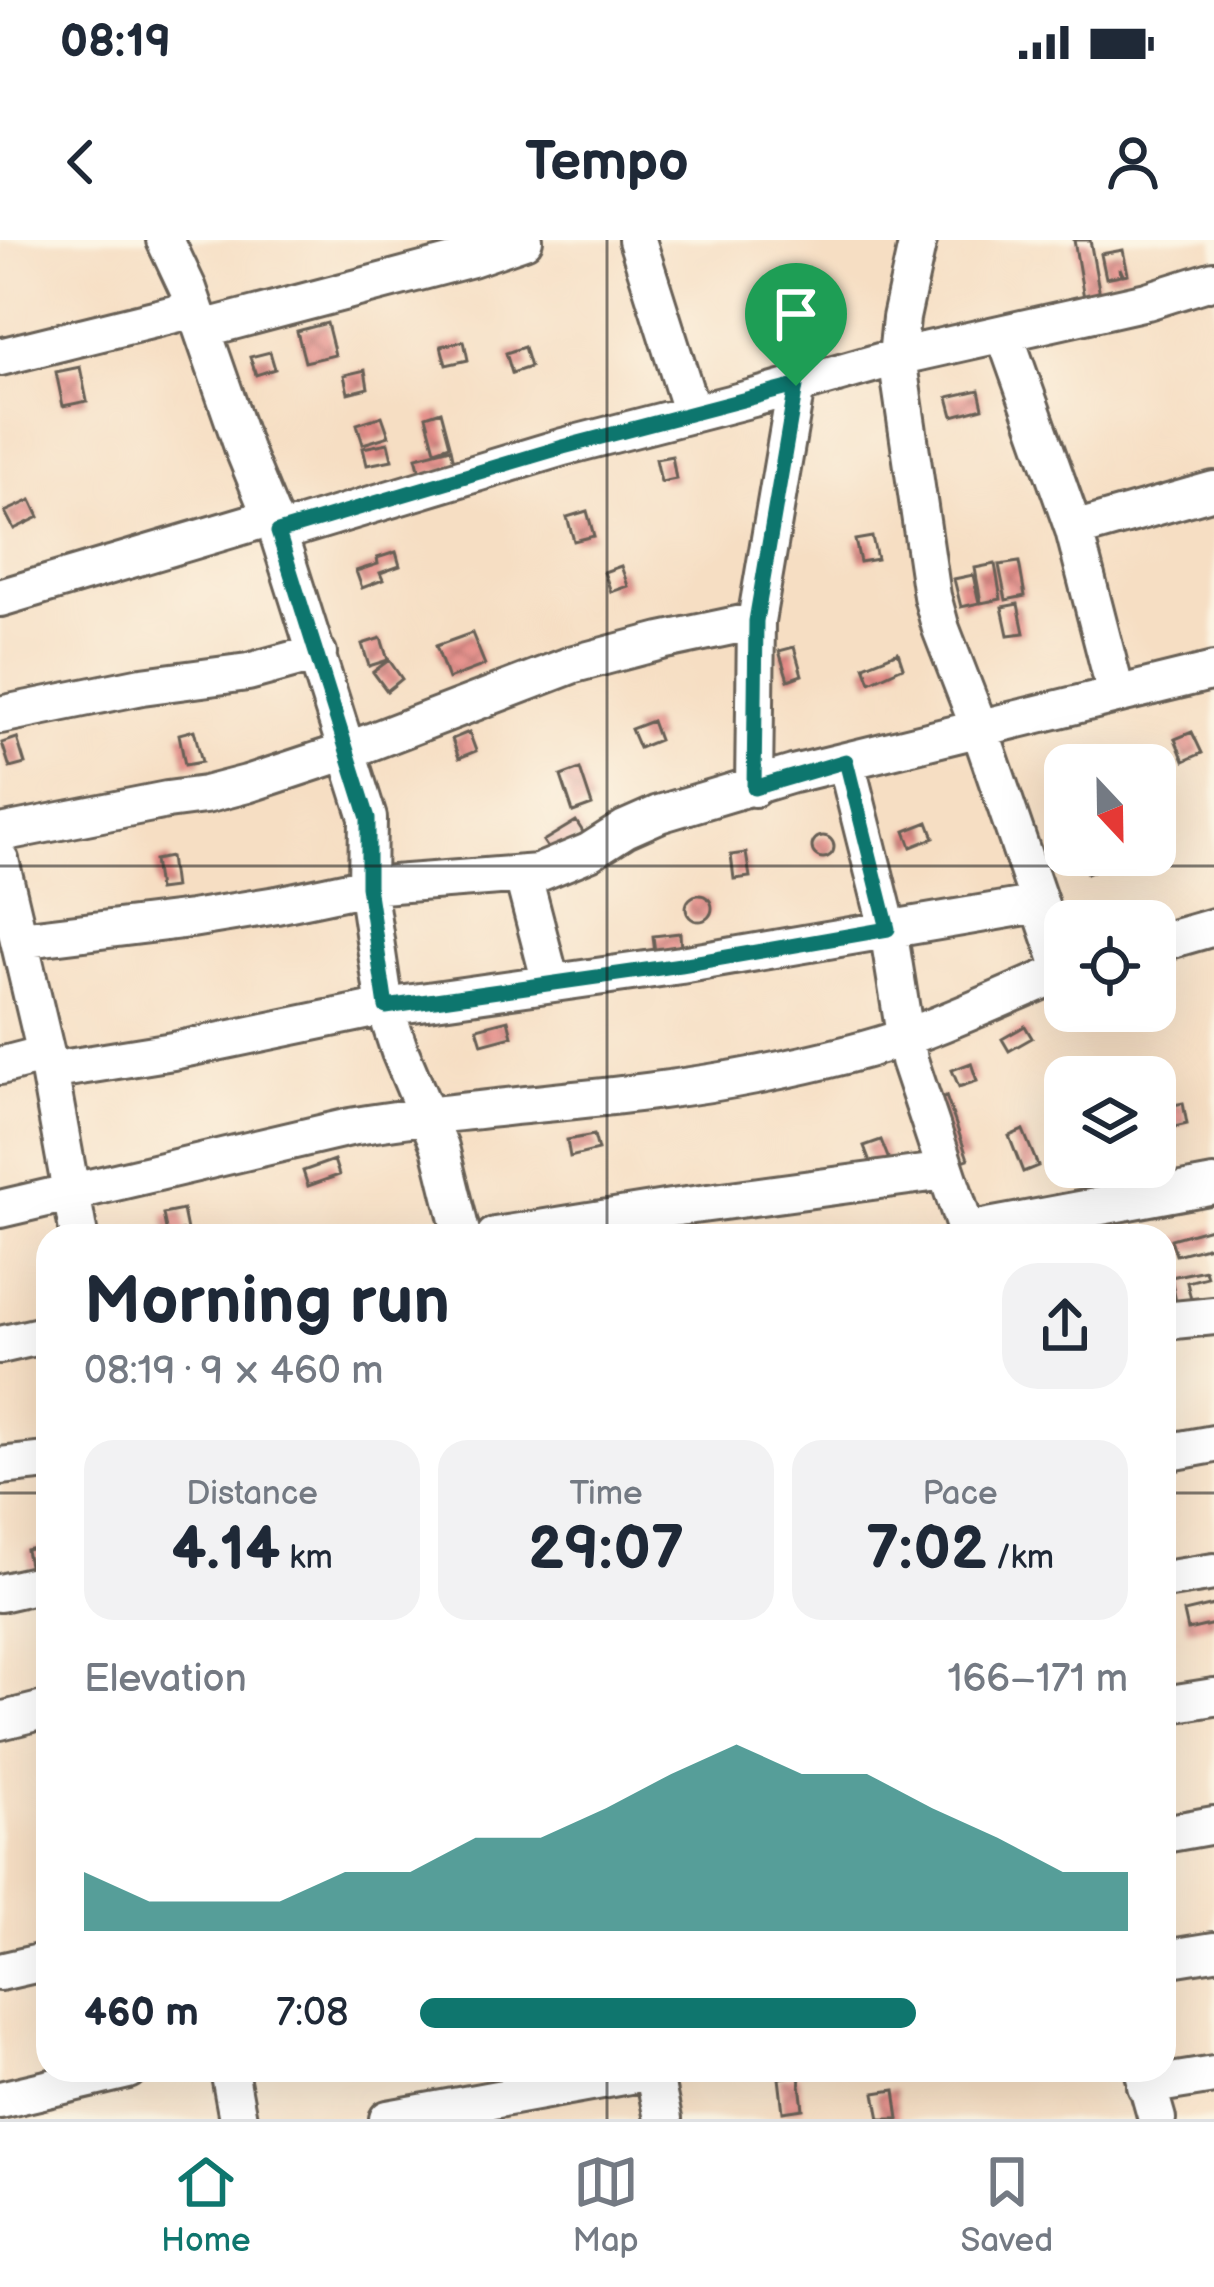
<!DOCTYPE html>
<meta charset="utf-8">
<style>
body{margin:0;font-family:"Balsamiq Sans",sans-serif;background:#f2f2f3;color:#1f2937;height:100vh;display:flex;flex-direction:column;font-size:45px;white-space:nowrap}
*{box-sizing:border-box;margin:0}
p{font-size:39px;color:#747a83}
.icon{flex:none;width:66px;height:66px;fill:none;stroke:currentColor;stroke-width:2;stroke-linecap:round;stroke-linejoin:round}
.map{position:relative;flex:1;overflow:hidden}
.panel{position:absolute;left:36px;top:984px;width:1140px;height:858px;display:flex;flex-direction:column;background:#fff;border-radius:36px;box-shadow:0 12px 48px #0002}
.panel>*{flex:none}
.needle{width:78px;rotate:158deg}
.fabs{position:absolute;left:1044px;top:504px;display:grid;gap:24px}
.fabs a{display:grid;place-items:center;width:132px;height:132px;border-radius:24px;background:#fff;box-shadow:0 12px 48px #0002;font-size:60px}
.pin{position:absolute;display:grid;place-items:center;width:102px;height:102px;color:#fff;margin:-123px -51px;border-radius:50% 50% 50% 0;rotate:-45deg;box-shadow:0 0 12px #0007}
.pin .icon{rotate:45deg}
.round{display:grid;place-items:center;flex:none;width:126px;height:126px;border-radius:36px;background:#f2f2f3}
.head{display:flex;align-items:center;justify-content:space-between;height:204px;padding:0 48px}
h1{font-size:66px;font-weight:800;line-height:90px}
.stats{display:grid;grid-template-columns:repeat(3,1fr);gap:18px;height:204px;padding:12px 48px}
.stats div{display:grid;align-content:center;border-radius:30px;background:#f2f2f3;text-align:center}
.stats b{font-size:60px;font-weight:800}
.stats small{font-size:33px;font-weight:400}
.stats p{font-size:33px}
.chart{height:336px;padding:24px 48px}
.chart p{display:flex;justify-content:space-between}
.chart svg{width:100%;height:216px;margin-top:12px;fill:#0f766e;opacity:.7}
ul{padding:0 48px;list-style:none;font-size:39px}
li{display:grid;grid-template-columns:192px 144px 1fr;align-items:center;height:90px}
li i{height:30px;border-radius:15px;background:#0f766e}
.status{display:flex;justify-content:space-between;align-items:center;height:84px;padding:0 60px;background:#fff;direction:ltr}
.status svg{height:33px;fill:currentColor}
header{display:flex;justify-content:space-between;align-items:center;height:156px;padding:0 48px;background:#fff;font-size:54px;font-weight:800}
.tabs{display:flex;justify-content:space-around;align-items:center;height:168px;border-top:3px solid #e0e1e3;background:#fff;font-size:33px;color:#747a83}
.tabs a{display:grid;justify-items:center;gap:6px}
.tabs .active{color:#0f766e}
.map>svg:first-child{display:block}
.building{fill:url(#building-cross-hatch)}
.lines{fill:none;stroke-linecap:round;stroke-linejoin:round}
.street-casing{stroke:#686056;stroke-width:42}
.street{stroke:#fff;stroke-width:36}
.route-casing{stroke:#fff;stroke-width:24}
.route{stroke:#0f766e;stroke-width:15}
.grid{fill:none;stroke:#1c1c1c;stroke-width:3;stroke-opacity:0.55}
</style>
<div class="status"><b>08:19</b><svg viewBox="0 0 49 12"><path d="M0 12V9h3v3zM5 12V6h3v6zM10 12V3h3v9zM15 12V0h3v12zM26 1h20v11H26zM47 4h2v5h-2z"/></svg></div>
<header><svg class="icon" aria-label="back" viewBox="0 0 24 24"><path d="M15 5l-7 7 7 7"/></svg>Tempo<svg class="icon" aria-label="person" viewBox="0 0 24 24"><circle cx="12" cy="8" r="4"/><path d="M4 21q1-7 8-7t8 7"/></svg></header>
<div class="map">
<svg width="1214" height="1879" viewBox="0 0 1214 1879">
<defs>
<pattern id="building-cross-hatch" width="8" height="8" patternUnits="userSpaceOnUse" patternTransform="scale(3)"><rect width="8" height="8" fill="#e58e89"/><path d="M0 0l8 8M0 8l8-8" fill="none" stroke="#b9736f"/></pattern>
</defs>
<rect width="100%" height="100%" fill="#fcf5e5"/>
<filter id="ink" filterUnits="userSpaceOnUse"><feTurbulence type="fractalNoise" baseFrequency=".00833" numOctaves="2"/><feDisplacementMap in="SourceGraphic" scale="24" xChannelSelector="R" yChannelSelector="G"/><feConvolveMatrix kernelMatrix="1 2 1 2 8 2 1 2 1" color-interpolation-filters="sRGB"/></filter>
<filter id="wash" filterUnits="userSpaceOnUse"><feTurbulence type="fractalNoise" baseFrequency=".004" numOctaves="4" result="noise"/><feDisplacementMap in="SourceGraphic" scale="48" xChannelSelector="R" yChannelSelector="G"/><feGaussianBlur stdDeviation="2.7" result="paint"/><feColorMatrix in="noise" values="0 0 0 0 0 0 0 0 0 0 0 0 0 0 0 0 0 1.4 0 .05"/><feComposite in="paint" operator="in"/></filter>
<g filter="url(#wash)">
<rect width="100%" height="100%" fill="#f6dec3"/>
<g id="blocks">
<!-- building -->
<path class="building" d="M1074 0H1090L1100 55 1084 58Z
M1123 10 1128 34 1123 35 1120 28 1121 35 1106 38 1101 14Z
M327 83 335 115 305 122 297 91Z
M464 101 468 120 446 125 441 106Z
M524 107 530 127 512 133 506 113Z
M270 112 275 129 256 135 250 117Z
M80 127 87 161 63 166 56 132Z
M365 130 368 148 348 153 344 135Z
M979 150 983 168 953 176 948 157Z
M441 171 450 205 435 210 426 176Z
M382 176 389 196 363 204 357 184Z
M388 203 392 220 367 225 363 208Z
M451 208 455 227 421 236 416 217Z
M672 216 676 239 661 242 656 219Z
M31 260 39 277 14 289 5 272Z
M587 271 594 296 574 301 567 277Z
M872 297 877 319 860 322 855 300Z
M396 312 400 326 380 333 383 340 362 348 356 331 378 324 377 318Z
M1019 322 1025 356 1006 360 999 325Z
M995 324 1001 359 981 363 975 328Z
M621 326 628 346 611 352 604 332Z
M973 335 979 363 961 367 954 339Z
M1018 364 1024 393 1008 395 1002 367Z
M472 393 485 425 448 439 436 406Z
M381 398 388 420 369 426 362 404Z
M794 407 802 435 788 440 779 411Z
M898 412 903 427 870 442 864 426Z
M389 420 402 439 387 451 373 432Z
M652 481 659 500 639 508 631 489Z
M194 490 202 522 185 525 179 494Z
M469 492 476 511 459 518 452 499Z
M1192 492 1202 513 1184 521 1175 499Z
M17 498 25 524 10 528 2 503Z
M580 529 592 565 573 572 561 536Z
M576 581 585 595 552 614 543 601Z
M928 582 934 598 911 607 905 591Z
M812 607a11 11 0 1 1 22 0a11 11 0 1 1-22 0Z
M746 613 750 637 734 639 731 615Z
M1094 615H1118L1120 621 1087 634 1082 620Z
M170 617 174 648 158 650 154 620Z
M686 668a13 13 0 1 1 26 0a13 13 0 1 1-26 0Z
M680 693 681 711 655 713 653 696Z
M508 780 512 796 482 804 477 788Z
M1025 786 1032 798 1009 811 1002 799Z
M971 823 977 841 959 847 952 830Z
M946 856 968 919 951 925 930 862Z
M1183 863 1187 884 1157 891 1155 869Z
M1023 890 1038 926 1023 932 1009 896Z
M594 895 598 910 570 917 567 900Z
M881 900 889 920 872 927 864 906Z
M1065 917V927L1093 928 1055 939 1050 923Z
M334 920 339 935 308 946 303 931Z
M183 970 187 990 167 994 163 974Z
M1214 987V1005L1176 1015 1171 999Z
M1205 1030 1207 1037 1187 1042 1192 1064 1177 1067 1171 1037Z
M48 1305V1327L30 1330 26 1310Z
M1214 1365V1384L1188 1390 1184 1372Z
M799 1835 803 1869 783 1872 779 1838Z
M895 1850 899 1879H880L875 1853Z"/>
</g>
</g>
<g filter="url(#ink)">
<use href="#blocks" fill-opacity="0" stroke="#686056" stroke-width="3"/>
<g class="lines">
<!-- street casing -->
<g class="street-casing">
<path id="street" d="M165 0 188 49 244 210 278 293 563 207 753 158 897 117 1147 61 1214 40
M637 0 692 174
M918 0 901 78 897 117 932 356 941 389 979 487 1063 732
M202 89 472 18 524 0
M1004 93 1074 290 1116 453
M0 117 195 69
M1074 290 1214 250
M278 293 368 578 367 646 385 767 400 812 440 907 462 996
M0 358 272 277
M0 475 142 446 248 432 318 413
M846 522 888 689 909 820 968 996
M754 548 756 381 796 146
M0 593 167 560 205 555 247 544 347 511 574 424 661 401 756 381
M0 620 46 814 79 996
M523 636 551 743
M19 700 191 679 277 665 367 646 538 633 589 612 625 589 659 574 793 534 1214 431
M1155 704 1214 687
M0 826 46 814
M49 831 173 811 385 767 681 725 1038 664
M0 969 350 887C486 864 625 861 761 834 811 824 864 812 912 795 964 776 1014 752 1065 731
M967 991 1214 945
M495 996 671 968 946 931
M1164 1081 1214 1076
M0 1105 48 1094
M1164 1213 1214 1204
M0 1226 48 1221
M1164 1340 1214 1332
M0 1353 48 1342
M1164 1465 1214 1457
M0 1481 48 1469
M1164 1594 1214 1585
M1164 1719 1214 1711
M0 1732 48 1721
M229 1830 238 1879
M653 1830 663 1879
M1143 1830 1157 1879
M1146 1846 1214 1835
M0 1860 128 1830
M388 1879 657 1830"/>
</g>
<!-- street -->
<use href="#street" class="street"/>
</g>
</g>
<g class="lines" filter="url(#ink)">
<!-- route casing -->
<g class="route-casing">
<path id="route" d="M796 146 756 381 754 548 846 521 888 689 681 725 386 767 368 646V578L278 292 563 207Z"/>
</g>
<!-- route -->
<use href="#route" class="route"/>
</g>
<!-- grid -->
<path class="grid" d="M607 0V996M0 626H1214M0 1253H48M1164 1253H1214M607 1830V1879"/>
</svg>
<div class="fabs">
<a><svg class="needle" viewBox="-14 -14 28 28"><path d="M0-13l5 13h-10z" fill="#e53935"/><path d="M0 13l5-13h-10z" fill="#747a83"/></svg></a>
<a><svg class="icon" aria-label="locate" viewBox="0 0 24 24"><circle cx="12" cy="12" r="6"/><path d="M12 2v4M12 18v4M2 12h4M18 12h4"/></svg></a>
<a><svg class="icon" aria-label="layers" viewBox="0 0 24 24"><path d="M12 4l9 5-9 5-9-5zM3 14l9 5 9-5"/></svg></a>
</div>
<div class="pin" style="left:796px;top:146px;background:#1e9e55"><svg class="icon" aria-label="arrive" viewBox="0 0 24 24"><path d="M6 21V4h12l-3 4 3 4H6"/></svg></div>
<section class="panel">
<div class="head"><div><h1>Morning run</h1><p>08:19 · 9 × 460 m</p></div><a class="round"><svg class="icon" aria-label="share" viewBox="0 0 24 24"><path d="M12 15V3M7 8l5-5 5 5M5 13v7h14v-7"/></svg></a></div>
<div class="stats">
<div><p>Distance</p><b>4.14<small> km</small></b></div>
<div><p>Time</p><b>29:07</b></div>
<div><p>Pace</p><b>7:02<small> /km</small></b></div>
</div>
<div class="chart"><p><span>Elevation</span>166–171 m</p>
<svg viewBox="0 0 160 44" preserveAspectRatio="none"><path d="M0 44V32L10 38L20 38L30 38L40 32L50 32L60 25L70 25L80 19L90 12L100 6L110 12L120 12L130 19L140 25L150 32L160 32V44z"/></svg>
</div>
<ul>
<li><b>460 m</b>7:08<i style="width:70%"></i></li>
</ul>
</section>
</div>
<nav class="tabs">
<a class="active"><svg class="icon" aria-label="home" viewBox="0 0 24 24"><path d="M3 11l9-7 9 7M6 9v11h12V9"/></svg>Home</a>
<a><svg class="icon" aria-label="map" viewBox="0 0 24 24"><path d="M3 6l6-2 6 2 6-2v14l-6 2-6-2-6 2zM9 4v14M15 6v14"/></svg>Map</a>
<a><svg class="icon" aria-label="saved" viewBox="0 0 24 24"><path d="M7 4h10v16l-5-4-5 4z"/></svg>Saved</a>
</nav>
